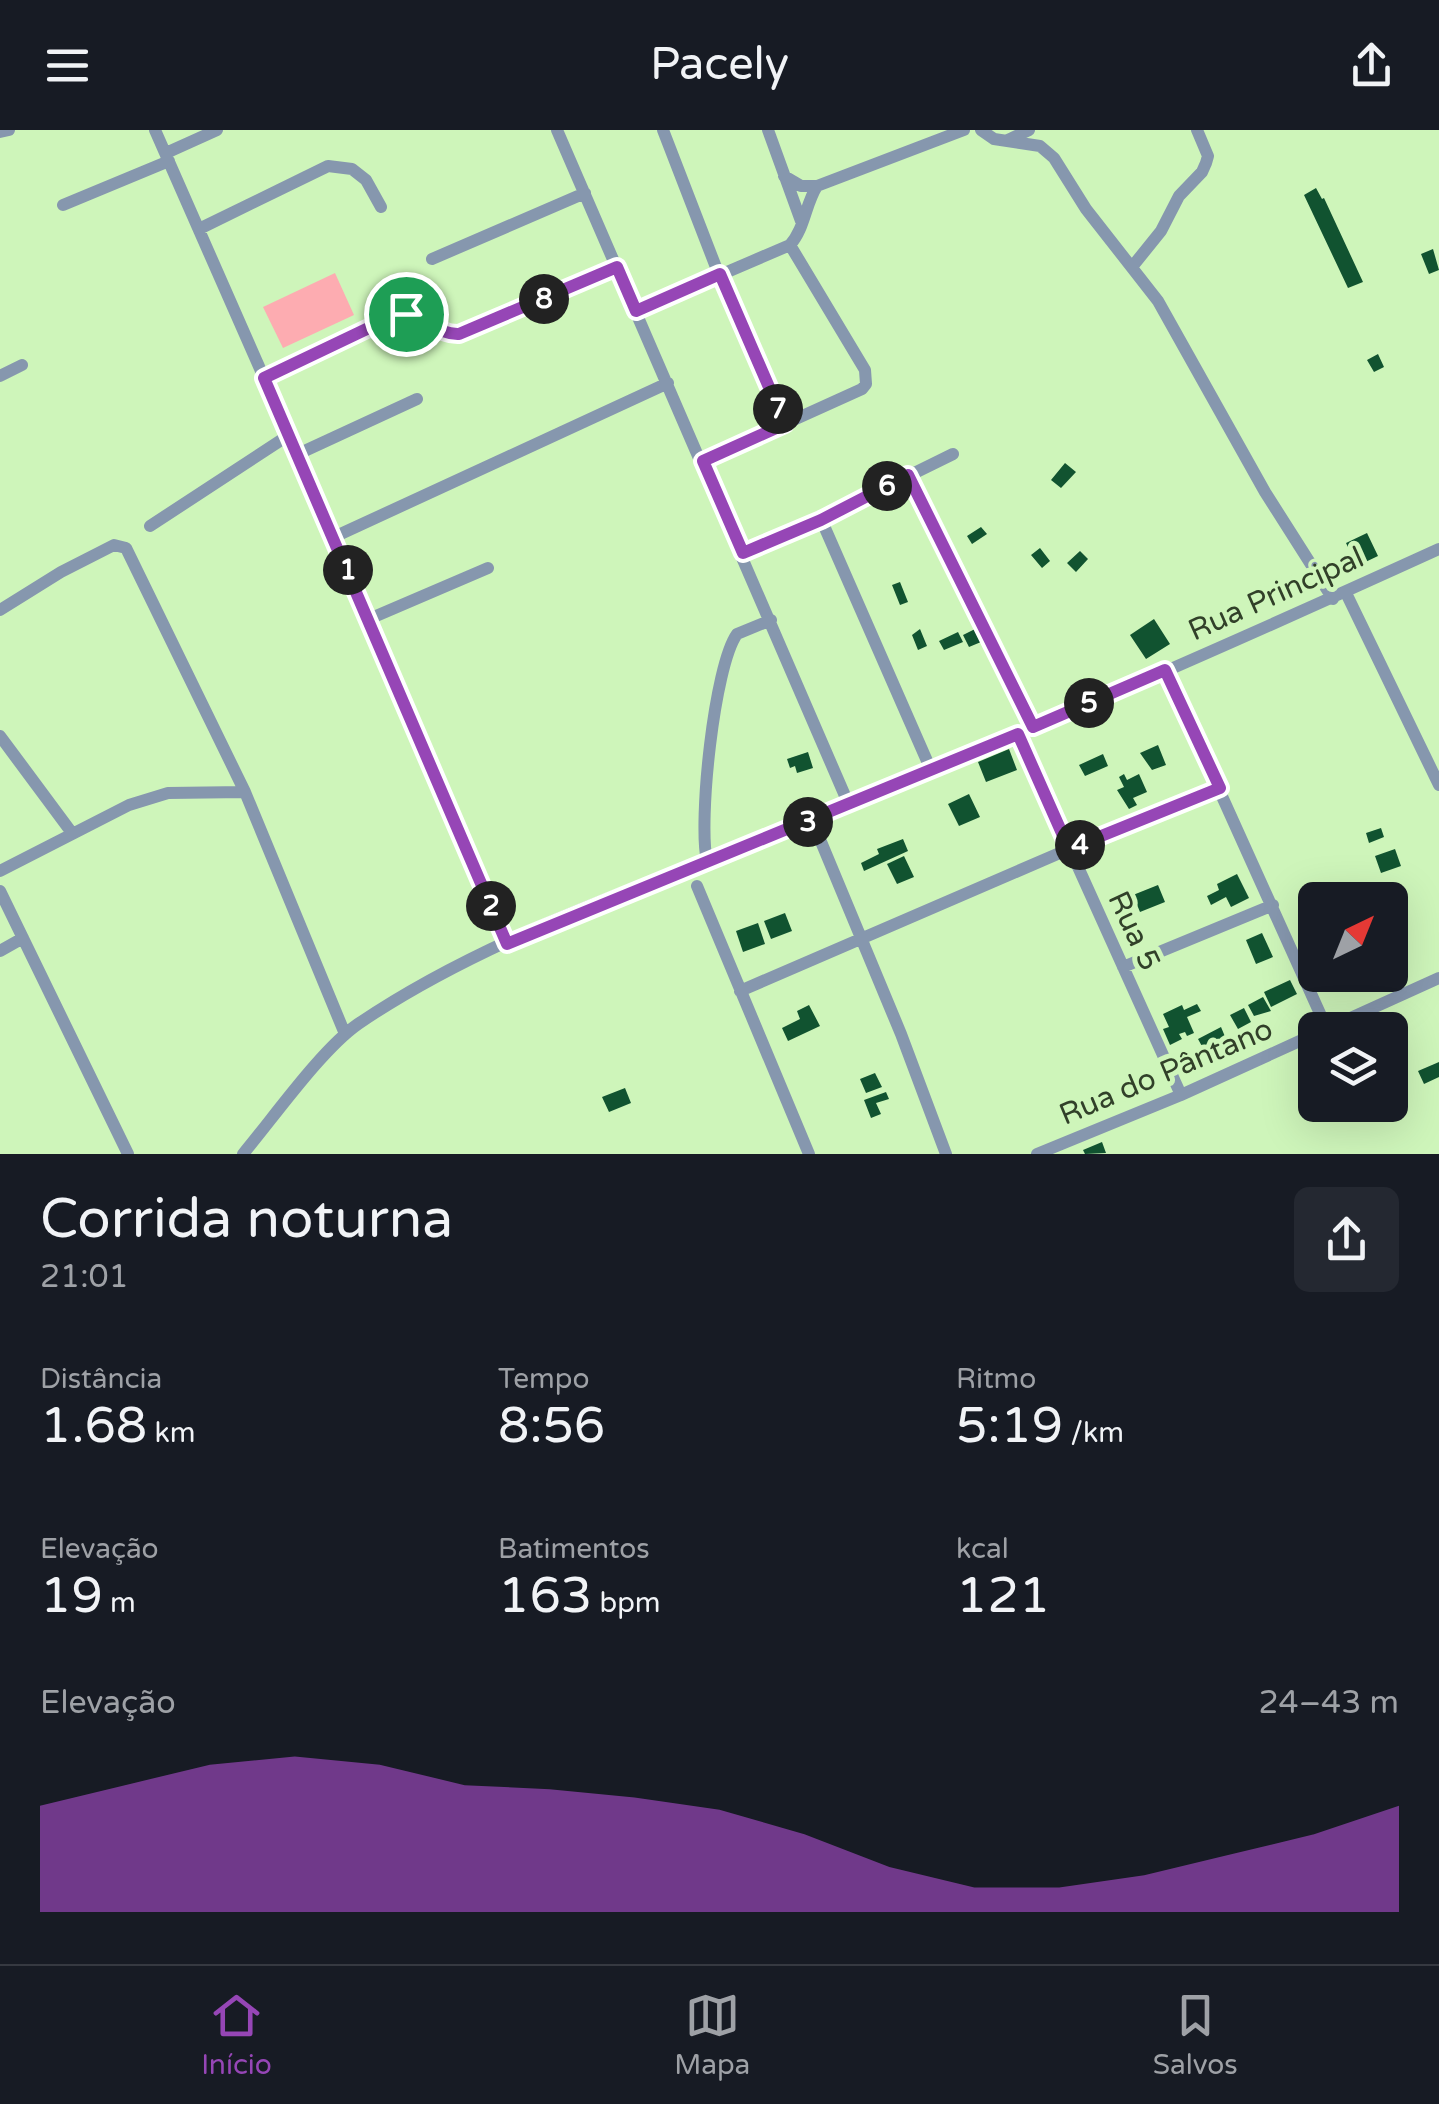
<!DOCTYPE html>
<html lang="pt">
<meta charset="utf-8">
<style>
body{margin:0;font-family:"Varela Round",sans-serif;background:#242831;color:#f1f3f6;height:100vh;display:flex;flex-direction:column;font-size:38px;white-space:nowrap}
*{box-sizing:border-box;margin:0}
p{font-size:32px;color:#9ea1a6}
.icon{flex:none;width:55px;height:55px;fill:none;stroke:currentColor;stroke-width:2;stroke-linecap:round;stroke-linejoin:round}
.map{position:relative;height:1024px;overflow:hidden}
.drawer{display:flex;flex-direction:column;background:#171b24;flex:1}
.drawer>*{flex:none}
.needle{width:65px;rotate:43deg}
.controls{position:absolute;left:1298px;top:752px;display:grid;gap:20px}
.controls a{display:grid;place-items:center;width:110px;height:110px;border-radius:15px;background:#171b24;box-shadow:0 10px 40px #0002;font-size:50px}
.pin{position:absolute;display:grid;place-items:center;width:85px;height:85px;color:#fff;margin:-42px;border:5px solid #fff;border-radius:50%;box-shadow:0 2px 10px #0007}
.km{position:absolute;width:50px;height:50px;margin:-25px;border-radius:50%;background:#222;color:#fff;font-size:28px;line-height:50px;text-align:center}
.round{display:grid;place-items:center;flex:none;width:105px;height:105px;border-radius:15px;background:#242831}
.head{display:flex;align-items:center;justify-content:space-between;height:170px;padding:0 40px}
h1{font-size:55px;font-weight:600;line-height:75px}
.metrics{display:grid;grid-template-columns:repeat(3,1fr);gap:15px;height:170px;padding:10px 40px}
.metrics div{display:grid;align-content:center}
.metrics b{font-size:50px;font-weight:600}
.metrics small{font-size:28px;font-weight:400}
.metrics p{font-size:28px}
.chart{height:280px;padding:20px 40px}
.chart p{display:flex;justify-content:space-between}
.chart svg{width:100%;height:180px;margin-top:10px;fill:#9646b6;opacity:.7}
header{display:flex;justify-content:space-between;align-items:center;height:130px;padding:0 40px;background:#171b24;font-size:45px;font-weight:600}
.tab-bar{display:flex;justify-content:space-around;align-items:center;height:140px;border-top:2px solid #363941;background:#171b24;font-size:28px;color:#9ea1a6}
.tab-bar a{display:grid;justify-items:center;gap:5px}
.tab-bar .on{color:#9646b6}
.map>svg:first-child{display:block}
.green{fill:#fdacb1}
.building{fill:#115330}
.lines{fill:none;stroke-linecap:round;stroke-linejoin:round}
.street{stroke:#8697ae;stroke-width:12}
.route-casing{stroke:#fff;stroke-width:20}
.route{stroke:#9646b6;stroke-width:12}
.labels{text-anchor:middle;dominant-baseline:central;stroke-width:10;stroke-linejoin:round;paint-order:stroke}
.street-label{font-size:30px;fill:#314029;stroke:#cef5ba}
</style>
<header><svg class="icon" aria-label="menu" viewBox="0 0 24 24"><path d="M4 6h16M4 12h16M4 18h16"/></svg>Pacely<svg class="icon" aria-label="share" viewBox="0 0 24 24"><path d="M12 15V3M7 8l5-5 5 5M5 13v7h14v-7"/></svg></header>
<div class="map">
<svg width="1439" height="1024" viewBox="0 0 1439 1024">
<rect width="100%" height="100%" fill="#cef5ba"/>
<!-- green -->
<path class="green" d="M335 143 354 185 283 218 263 177Z"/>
<!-- building -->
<path class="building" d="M1316 58 1322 69 1324 68 1363 152 1348 158 1304 65Z
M1433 119 1439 140 1429 144 1421 124Z
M1378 224 1384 237 1374 242 1367 230Z
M1065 333 1076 342 1061 358 1051 350Z
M981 397 987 404 972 414 967 406Z
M1367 403 1378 426 1357 436 1346 413Z
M1040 418 1050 431 1042 438 1031 425Z
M1080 421 1088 429 1076 442 1067 433Z
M900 452 908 472 900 475 892 455Z
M1154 489 1170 514 1146 529 1130 505Z
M920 499 927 516 918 520 912 505Z
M975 499 981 512 969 517 963 505Z
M958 502 963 512 944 520 939 511Z
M1158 615 1166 635 1152 640 1140 623Z
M1009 619 1017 640 986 652 978 632Z
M808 622 813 638 797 643 795 636 790 638 787 629Z
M1103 624 1108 636 1085 646 1079 635Z
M1124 644 1127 650 1139 644 1147 662 1133 668 1137 675 1129 679 1117 660 1124 657 1119 647Z
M969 664 980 687 959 696 948 674Z
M1381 698 1384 707 1369 713 1366 703Z
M903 709 908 721 864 741 861 733 879 724 877 719Z
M1395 719 1401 736 1381 743 1375 726Z
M904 726 914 747 897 754 887 734Z
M1237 744 1249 768 1231 777 1226 767 1211 775 1207 766 1219 760 1217 754Z
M1158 755 1165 772 1140 782 1133 765Z
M785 783 792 801 771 809 764 791Z
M758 793 765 814 743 822 736 801Z
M1262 803 1273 827 1256 834 1246 810Z
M1290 850 1297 864 1271 877 1264 862Z
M1263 867 1271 881 1254 886 1248 875Z
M1197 874 1201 881 1187 887 1194 903 1187 906 1185 902 1179 904 1182 909 1170 915 1163 899 1169 897 1163 884 1182 875 1184 880Z
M809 875 820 896 788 911 782 898 800 889 797 881Z
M1244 878 1251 892 1238 899 1230 885Z
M1221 897 1226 909 1204 920 1198 909Z
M1439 932V947L1424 954 1418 941Z
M875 943 882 957 866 963 860 949Z
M625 958 631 973 609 982 602 967Z
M886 962 889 969 876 973 881 984 871 988 864 970Z
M1102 1012 1106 1023 1085 1024 1083 1020Z"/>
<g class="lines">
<!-- street -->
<path class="street" d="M155 0 334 407 507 814
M557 0 849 675
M663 0 719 145 785 295
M768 0 801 91
M981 0 994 9 1040 16 1054 28 1086 79 1158 171 1265 362 1333 469
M0 2 9 0
M1008 10 1029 0
M166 23 217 0
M784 46 801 56H817L964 0
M63 75 169 31
M199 99 328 36 352 39 366 50 381 77
M432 129 585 63
M1132 137 1161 101 1179 66 1202 42 1206 33 1208 26 1197 0
M636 181 790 115C805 98 805 75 817 56
M0 246 22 235
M264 248 396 185C420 182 435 205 459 204L617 137
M298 324 417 269
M703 331 862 259 866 254 865 240 790 115
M908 345 1033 597
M821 389 931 640
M150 396 289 305
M334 407 668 253
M743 423 821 389 953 324
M1346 463 1439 655
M0 480 61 442 114 415 126 418 245 662 345 904
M369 489 488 438
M1165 540 1327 899
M1018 604 1181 965
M0 606 72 703
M812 690 901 904 946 1024
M707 731C698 693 714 536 737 504L771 490
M0 741 129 675 168 663 245 662
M697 756 809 1024
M0 761 128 1024
M0 821 23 808
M1123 837 1273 775
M740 861 1069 719 1220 658
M1324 900 1439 848
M243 1024C274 987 321 920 358 894 496 800 673 746 827 684 1033 601 1237 511 1439 419
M1037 1024 1181 965 1315 904"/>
</g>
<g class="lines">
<!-- route casing -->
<g class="route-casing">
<path id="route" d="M617 137 636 181 720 144 785 294 703 331 743 423 821 390 908 345 1033 597 1165 540 1220 658 1069 719 1018 604 507 814 264 248 396 185C420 182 435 205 459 204Z"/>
</g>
<!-- route -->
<use href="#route" class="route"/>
</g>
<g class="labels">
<!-- street labels -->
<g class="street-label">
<text transform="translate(1276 464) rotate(-24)">Rua Principal</text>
<text transform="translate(1134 801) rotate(65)">Rua 5</text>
<text transform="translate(1166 942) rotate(-23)">Rua do Pântano</text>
</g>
</g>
</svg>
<div class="controls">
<a><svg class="needle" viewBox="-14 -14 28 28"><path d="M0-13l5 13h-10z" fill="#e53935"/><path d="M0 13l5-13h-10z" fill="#9ea1a6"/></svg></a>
<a><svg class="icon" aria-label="layers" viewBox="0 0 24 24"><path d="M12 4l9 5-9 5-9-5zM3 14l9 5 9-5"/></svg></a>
</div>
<div class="pin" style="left:406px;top:184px;background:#1e9e55"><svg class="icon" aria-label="arrive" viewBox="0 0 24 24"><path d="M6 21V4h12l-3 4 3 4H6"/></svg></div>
<b class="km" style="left:348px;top:440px">1</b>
<b class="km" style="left:491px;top:776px">2</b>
<b class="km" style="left:808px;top:692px">3</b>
<b class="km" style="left:1080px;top:715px">4</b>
<b class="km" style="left:1089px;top:573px">5</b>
<b class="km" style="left:887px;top:356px">6</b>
<b class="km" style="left:778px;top:279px">7</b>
<b class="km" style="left:544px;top:169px">8</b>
</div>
<section class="drawer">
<div class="head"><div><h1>Corrida noturna</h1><p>21:01</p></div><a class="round"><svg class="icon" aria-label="share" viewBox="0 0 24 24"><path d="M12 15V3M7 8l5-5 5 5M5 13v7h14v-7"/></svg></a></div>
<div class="metrics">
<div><p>Distância</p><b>1.68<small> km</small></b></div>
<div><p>Tempo</p><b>8:56</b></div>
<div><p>Ritmo</p><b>5:19<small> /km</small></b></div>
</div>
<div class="metrics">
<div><p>Elevação</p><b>19<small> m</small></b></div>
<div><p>Batimentos</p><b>163<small> bpm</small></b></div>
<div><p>kcal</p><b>121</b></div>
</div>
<div class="chart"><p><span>Elevação</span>24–43 m</p>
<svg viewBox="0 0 160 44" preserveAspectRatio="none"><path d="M0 44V18L10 13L20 8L30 6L40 8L50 13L60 14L70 16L80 19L90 25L100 33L110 38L120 38L130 35L140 30L150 25L160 18V44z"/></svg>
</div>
</section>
<nav class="tab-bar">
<a class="on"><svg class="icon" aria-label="home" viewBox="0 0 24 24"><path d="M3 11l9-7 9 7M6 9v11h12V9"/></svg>Início</a>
<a><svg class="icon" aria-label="map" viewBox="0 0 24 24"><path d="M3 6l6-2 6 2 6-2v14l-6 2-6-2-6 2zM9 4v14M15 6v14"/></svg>Mapa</a>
<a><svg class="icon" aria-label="saved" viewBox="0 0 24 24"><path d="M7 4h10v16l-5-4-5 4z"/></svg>Salvos</a>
</nav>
